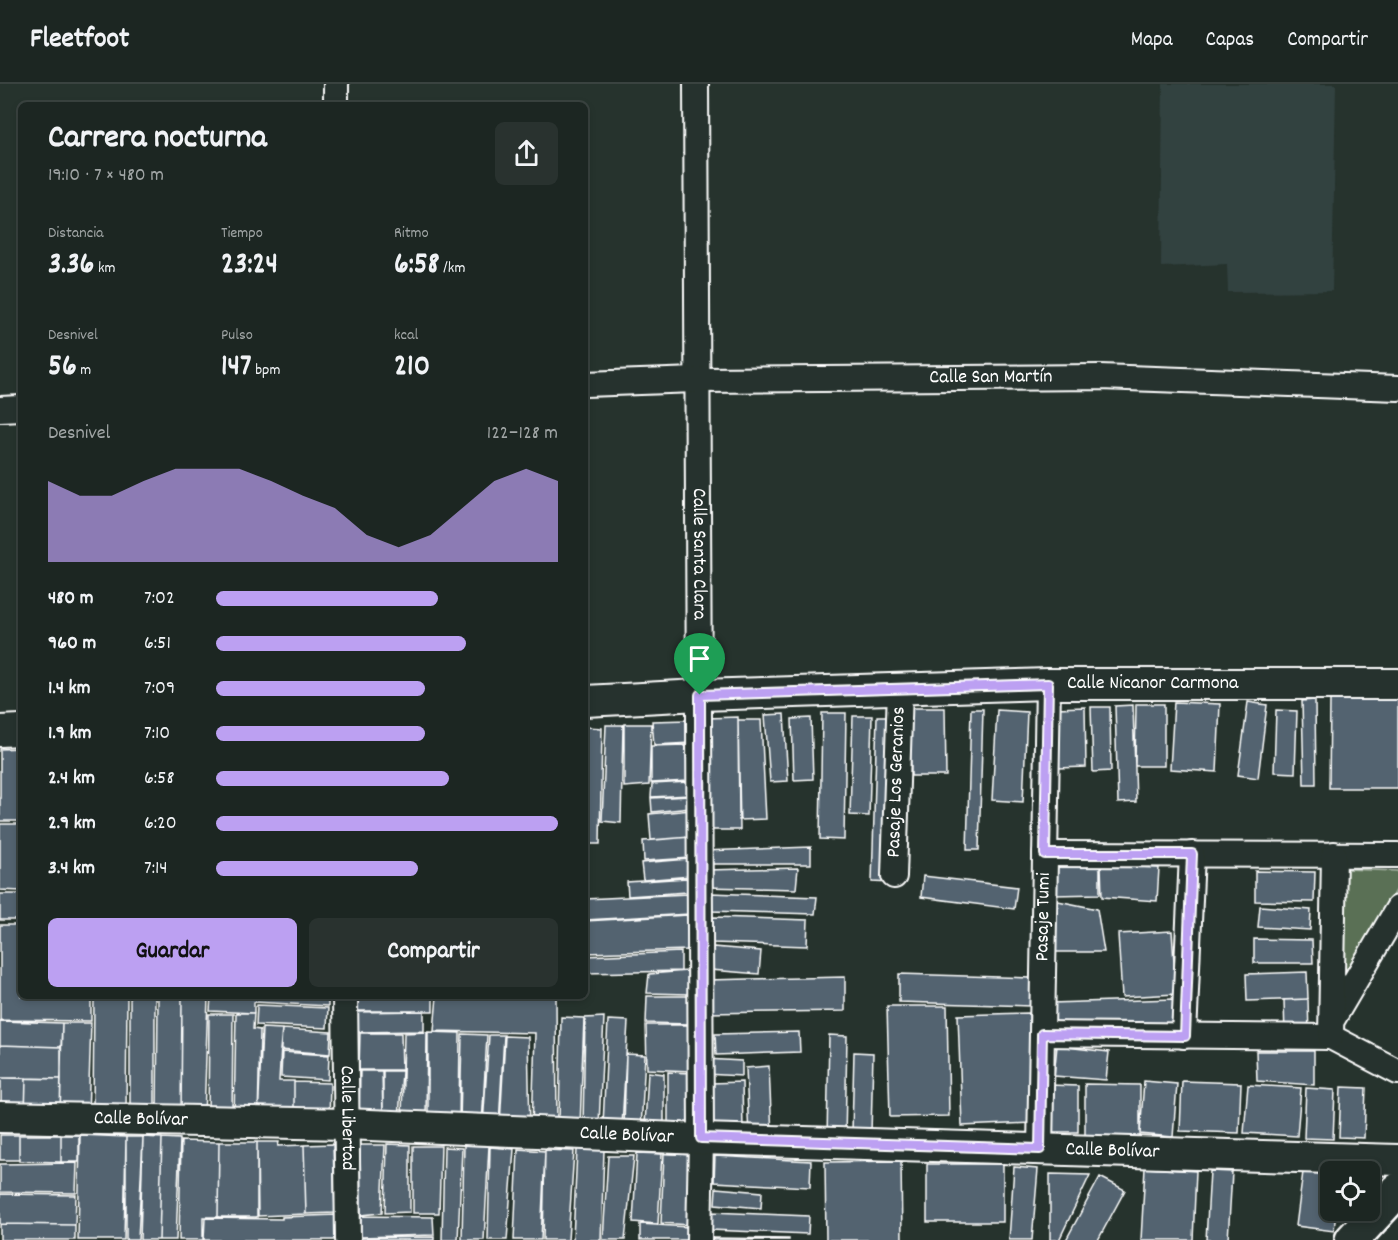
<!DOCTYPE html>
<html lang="es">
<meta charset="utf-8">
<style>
body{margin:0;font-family:Dekko,sans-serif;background:#29322f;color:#f1f3f6;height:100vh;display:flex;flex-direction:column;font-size:22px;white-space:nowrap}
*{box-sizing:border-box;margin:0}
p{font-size:20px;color:#a0a5a5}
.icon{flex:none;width:33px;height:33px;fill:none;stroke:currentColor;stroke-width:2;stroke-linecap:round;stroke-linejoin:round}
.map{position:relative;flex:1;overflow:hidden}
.panel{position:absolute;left:18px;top:18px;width:570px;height:897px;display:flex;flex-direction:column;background:#1c2622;border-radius:9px;box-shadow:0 3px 9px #0003,0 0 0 2px #3a4340}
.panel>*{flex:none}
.controls{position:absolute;left:1320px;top:1077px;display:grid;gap:12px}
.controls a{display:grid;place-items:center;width:60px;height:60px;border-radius:9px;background:#1c2622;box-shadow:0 3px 9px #0003,0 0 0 2px #3a4340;font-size:30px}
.pin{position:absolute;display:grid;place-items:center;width:51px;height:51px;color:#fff;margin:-62px -26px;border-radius:50% 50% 50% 0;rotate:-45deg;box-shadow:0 0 6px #0007}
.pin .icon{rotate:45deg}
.round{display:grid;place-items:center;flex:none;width:63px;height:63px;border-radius:9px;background:#29322f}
.headline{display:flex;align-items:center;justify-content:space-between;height:102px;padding:0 30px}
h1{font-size:33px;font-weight:700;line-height:45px}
.stats{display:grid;grid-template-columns:repeat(3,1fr);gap:9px;height:102px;padding:6px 30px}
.stats div{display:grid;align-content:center}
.stats b{font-size:30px;font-weight:700}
.stats small{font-size:16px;font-weight:400}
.stats p{font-size:16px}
.chart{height:168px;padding:12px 30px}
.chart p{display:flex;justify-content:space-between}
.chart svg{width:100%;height:108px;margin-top:6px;fill:#bca0f2;opacity:.7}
.action{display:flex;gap:12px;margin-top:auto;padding:12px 30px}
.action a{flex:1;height:69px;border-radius:9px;background:#bca0f2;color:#111;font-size:24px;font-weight:700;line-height:69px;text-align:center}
.action a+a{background:#29322f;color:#f1f3f6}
ul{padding:0 30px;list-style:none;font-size:20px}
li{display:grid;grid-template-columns:96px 72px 1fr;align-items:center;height:45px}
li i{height:15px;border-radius:8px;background:#bca0f2}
header{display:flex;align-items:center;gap:36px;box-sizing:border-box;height:84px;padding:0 30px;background:#1c2622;border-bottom:2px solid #3a4340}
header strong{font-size:28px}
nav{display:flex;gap:33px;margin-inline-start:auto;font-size:21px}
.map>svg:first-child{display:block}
.built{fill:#334241}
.green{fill:#5a7054;stroke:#acb8aa;stroke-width:1.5}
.building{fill:#526470;stroke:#fff;stroke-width:1.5}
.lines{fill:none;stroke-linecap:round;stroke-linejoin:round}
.minor-casing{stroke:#fff;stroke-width:28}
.tertiary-casing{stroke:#fff;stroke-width:34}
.secondary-casing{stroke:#fff;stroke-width:38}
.minor{stroke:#26332d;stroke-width:24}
.tertiary{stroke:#26332d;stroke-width:30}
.secondary{stroke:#26332d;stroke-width:33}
.route-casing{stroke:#fff;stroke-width:12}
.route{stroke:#bca0f2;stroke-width:8}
.labels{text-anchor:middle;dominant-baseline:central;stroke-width:5;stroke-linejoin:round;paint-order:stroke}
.street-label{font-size:20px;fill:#fff;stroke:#26332d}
</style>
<header>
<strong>Fleetfoot</strong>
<nav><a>Mapa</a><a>Capas</a><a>Compartir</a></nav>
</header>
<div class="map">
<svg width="1398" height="1156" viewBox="0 0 1398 1156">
<rect width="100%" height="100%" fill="#26332d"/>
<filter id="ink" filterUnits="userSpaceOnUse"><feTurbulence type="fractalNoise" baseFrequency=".0167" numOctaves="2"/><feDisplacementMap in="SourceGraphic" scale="12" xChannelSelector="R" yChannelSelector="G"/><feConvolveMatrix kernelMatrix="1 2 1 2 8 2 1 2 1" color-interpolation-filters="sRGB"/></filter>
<g filter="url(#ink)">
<!-- built -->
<path class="built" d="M1163 0H1336L1332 207 1228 208 1227 180 1161 183Z"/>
<!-- green -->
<path class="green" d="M1345 785 1398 787V803L1338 908Z"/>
<!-- building -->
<path class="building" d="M1315 616 1316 700H1304L1302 617Z
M1330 616H1398V704H1329Z
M1174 618 1220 620 1217 688 1170 685Z
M1248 618 1267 621 1258 694 1238 691Z
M1136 620H1164V682H1135Z
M1133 621 1136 718 1118 719 1115 622Z
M1085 623 1086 683 1058 684 1056 624Z
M1091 623H1110L1111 687 1093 688Z
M909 624H945L946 692H911Z
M971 625H983L979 766H967Z
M997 626 1027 628 1023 718 992 716Z
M1276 626 1297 627 1295 689 1274 688Z
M822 629H846L844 756 820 755Z
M784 630 788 697 770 698 765 631Z
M853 632H872L869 732 850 731Z
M877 632H896L891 799 872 798Z
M738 633 740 746H709L707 634Z
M811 634 813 695 794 696 792 635Z
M689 636 691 659 654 661 652 637Z
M738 636H761L766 735 739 736Z
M624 640H651L649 701 624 703Z
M606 641H623L621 739 602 737Z
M585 643 602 644 600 760H585Z
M685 661 689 697 651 699V662Z
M21 664V737H0V665Z
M689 698 690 711 651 713 652 700Z
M690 712 691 724 652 728 651 714Z
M691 726V753L651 756 649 730Z
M0 740H21V807L0 806Z
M690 753 692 774 644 777 643 757Z
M811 763V780H706L703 767Z
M689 775 691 792 643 796 641 779Z
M1054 780H1100V810L1054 811Z
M1101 781 1159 784 1157 817 1102 813Z
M798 784 796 805 705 803 706 786Z
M1255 787 1315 788 1314 818 1255 817Z
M923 792 1017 803 1014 825 921 813Z
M687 794 688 808 628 812 627 798Z
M710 809 817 813 815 830 710 827Z
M0 810H21V836H0Z
M688 810 690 830 585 836V815Z
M1058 817 1097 825 1104 868H1054Z
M1260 822 1311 826 1310 846 1258 843Z
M688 831 689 866 585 869V837Z
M713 833 808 836 807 862 712 859Z
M0 841H21V912H91V937L0 936Z
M1172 847 1176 910 1122 913 1118 850Z
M1254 855 1312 856 1313 879H1254Z
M713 863 761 867 759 890 711 886Z
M681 868V887L585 889V872Z
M687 887 689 910 647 909 649 890Z
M1307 888 1308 915 1247 917 1246 890Z
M899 890 1030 894V922L899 918Z
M845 893V927L707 929V896Z
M94 912H127L126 1032 93 1031Z
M130 912H155V1030L130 1029Z
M158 912H182L181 1034 157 1032Z
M182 912H208L204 1034H181Z
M211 912H328V922L254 918V929L210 927Z
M357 912H433V927H357Z
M437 912H556L557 1045 532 1044 535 949 434 947Z
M647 912H689L691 940 646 939Z
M1174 915 1175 942 1053 946 1052 919Z
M1308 915 1309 951 1285 952 1284 916Z
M257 921 328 924 327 944 256 941Z
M887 922H947L949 1032 890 1033Z
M424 927V947L356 948V928Z
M236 929H254L253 945 260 946 258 1036H234Z
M1029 929 1033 1039 962 1042 958 931Z
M209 930H233L232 1035H208Z
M561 933 584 934 580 1042 559 1040Z
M604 933 599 1040 583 1041 585 934Z
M608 936 628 937 622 1042 603 1041Z
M0 937 62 939 61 963 0 961Z
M62 939H91L88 1032H60Z
M646 941H690V987L647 985Z
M262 944 282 945 279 997H294V1036H258Z
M282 945 331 948 330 970 280 966Z
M427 948 426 1036H402L404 949Z
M428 948 460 949 459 1040 428 1038Z
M799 948 800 968 716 971 715 950Z
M360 949H401L402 986H359Z
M462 950 487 951 482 1041 460 1039Z
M489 951H504L499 1041H483Z
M829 951 847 952 845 1056 827 1055Z
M505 952 528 953 530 1044 500 1041Z
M0 961 61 963V995L0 994Z
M1057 962 1109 968 1106 996 1054 992Z
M1256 967H1314V1001L1257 997Z
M282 968 329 971 328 996 281 993Z
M854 968 873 969 871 1050 852 1049Z
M626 970 645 971 641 1045 624 1044Z
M705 975 742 977V992L705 990Z
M769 982 772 1052 749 1053 746 984Z
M360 987H382L383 1035 359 1034Z
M383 987H402L399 1035H383Z
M648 988 664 990V1042L645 1041Z
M668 988 690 989V1043L668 1042Z
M1 994H26L25 1031H1Z
M26 994 61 995 60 1032 25 1031Z
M1144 997 1177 1000 1173 1053 1140 1050Z
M1182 997 1241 999 1239 1049 1180 1047Z
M294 998 330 999 329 1037 294 1036Z
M742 998 743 1047H712L711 999Z
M1085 1000 1140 1001V1053L1085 1052Z
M1049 1001 1078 1002V1048H1049Z
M1248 1001 1301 1004 1297 1052 1244 1049Z
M1341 1003 1366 1004 1364 1054 1339 1053Z
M1306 1004 1335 1006 1333 1055 1304 1054Z
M0 1051H19V1076H0Z
M19 1051H61V1078L19 1077Z
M61 1051H79V1078H61Z
M80 1051 126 1053 124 1156H78Z
M126 1053H143L138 1156H126Z
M143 1053 162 1054 159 1156H140Z
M162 1054 180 1055 176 1156H159Z
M181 1057 219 1058 218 1133H203V1156H179Z
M219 1058H257V1133H218Z
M257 1058H279L278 1062 304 1061 306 1130 258 1132Z
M333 1060 335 1129 306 1130 304 1061Z
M387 1060 410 1061V1128L385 1129Z
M360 1061H385L382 1129 361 1131Z
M464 1061 489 1062 484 1156H462Z
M413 1062H441L439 1129H413Z
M444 1063 462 1064 458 1156H442Z
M490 1063 514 1065 507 1156H488Z
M518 1065 545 1067 541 1156H514Z
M577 1065 604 1066 601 1156H573Z
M545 1066 574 1067 568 1156H543Z
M637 1069 662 1070 658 1140 633 1138Z
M664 1069 693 1071 690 1141 661 1139Z
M608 1072H634L625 1156H603Z
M715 1072 811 1077 810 1103 714 1098Z
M901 1077 902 1156H826L825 1078Z
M77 1079 76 1109 0 1108V1080Z
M927 1080H1003V1138H927Z
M1014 1083 1038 1085 1032 1156H1009Z
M1145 1084 1196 1087 1193 1156H1141Z
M1210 1087 1232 1088 1228 1156H1206Z
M1303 1088 1330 1091V1126H1336L1334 1147 1296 1142Z
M1050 1090 1090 1091 1059 1156H1050Z
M1100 1093 1125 1106 1098 1156H1066Z
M716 1104 762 1108 761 1124 715 1120Z
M0 1110 76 1111 75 1141 0 1140Z
M711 1128 809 1132 808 1150 710 1146Z
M336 1131 337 1156H204L205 1134 282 1135V1133Z
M361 1132 433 1133 434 1151 360 1153Z
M0 1140 75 1141V1156H0Z
M640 1140 689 1143 688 1156H640Z
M434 1153V1156H360V1154Z
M713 1154 789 1155V1156H713Z"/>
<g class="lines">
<!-- minor casing -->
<g class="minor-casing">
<g id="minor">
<path d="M336 0V21"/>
<path id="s1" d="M696 0 701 1055 699 1156"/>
<path id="s2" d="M585 300 696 296 1100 293 1398 304"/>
<path d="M0 325 21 324"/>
<path d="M1045 770 1398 771"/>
<path id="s3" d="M894 792 900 604"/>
<path id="s4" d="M345 912 348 1156"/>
<path d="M1334 933 1398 824"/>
<path d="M1042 950 1331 953 1398 988"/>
<path d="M1184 952 1192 770"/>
<path d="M1331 953 1334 770"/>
<path id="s5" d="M1040 1065 1048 600"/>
</g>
</g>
<!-- tertiary casing -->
<g class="tertiary-casing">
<g id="tertiary">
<path id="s6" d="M585 617 700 611 1048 600H1398"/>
<path d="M0 647 21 646"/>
<path id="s7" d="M0 1033 346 1040 701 1055 1398 1076"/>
</g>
</g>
<!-- secondary casing -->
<g class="secondary-casing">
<path id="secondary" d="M1352 1156 1398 1106"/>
</g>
<!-- minor -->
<use href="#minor" class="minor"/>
<!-- tertiary -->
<use href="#tertiary" class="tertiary"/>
<!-- secondary -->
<use href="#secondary" class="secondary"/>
</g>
</g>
<g class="lines" filter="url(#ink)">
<!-- route casing -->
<g class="route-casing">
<path id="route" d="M1048 600 1045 770H1192L1185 952 1042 950 1040 1065 701 1054 700 611Z"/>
</g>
<!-- route -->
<use href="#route" class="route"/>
</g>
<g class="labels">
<!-- street labels -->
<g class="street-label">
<text stroke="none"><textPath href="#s2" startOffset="406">Calle San Martín</textPath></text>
<text stroke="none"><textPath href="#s1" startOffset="470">Calle Santa Clara</textPath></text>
<text stroke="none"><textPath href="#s6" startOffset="568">Calle Nicanor Carmona</textPath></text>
<text stroke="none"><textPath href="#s3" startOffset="94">Pasaje Los Geranios</textPath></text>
<text stroke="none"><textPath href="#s5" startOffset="232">Pasaje Tumi</textPath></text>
<text stroke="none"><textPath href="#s4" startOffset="122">Calle Libertad</textPath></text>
<text stroke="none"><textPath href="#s7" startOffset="141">Calle Bolívar</textPath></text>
<text stroke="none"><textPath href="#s7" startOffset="627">Calle Bolívar</textPath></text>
<text stroke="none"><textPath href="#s7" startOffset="1113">Calle Bolívar</textPath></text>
</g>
</g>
</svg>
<div class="controls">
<a><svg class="icon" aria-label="locate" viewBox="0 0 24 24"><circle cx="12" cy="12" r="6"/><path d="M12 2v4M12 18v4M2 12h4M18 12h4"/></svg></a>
</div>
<div class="pin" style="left:700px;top:611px;background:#1e9e55"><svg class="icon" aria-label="arrive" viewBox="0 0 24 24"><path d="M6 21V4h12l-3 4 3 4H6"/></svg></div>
<section class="panel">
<div class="headline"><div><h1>Carrera nocturna</h1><p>19:10 · 7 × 480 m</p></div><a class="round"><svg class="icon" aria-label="share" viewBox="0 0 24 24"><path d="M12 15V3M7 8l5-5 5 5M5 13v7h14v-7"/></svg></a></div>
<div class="stats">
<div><p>Distancia</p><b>3.36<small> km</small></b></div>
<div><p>Tiempo</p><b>23:24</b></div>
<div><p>Ritmo</p><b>6:58<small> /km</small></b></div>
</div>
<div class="stats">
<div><p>Desnivel</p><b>56<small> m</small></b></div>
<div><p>Pulso</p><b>147<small> bpm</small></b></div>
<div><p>kcal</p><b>210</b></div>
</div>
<div class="chart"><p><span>Desnivel</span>122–128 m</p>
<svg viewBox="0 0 160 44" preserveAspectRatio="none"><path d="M0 44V11L10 17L20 17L30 11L40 6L50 6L60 6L70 11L80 17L90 22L100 33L110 38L120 33L130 22L140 11L150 6L160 11V44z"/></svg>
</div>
<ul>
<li><b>480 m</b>7:02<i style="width:65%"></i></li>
<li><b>960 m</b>6:51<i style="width:73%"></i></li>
<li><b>1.4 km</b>7:09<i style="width:61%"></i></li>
<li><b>1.9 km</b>7:10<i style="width:61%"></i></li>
<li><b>2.4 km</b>6:58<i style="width:68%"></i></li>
<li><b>2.9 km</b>6:20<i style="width:100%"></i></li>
<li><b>3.4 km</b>7:14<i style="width:59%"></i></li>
</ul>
<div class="action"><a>Guardar</a><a>Compartir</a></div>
</section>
</div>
